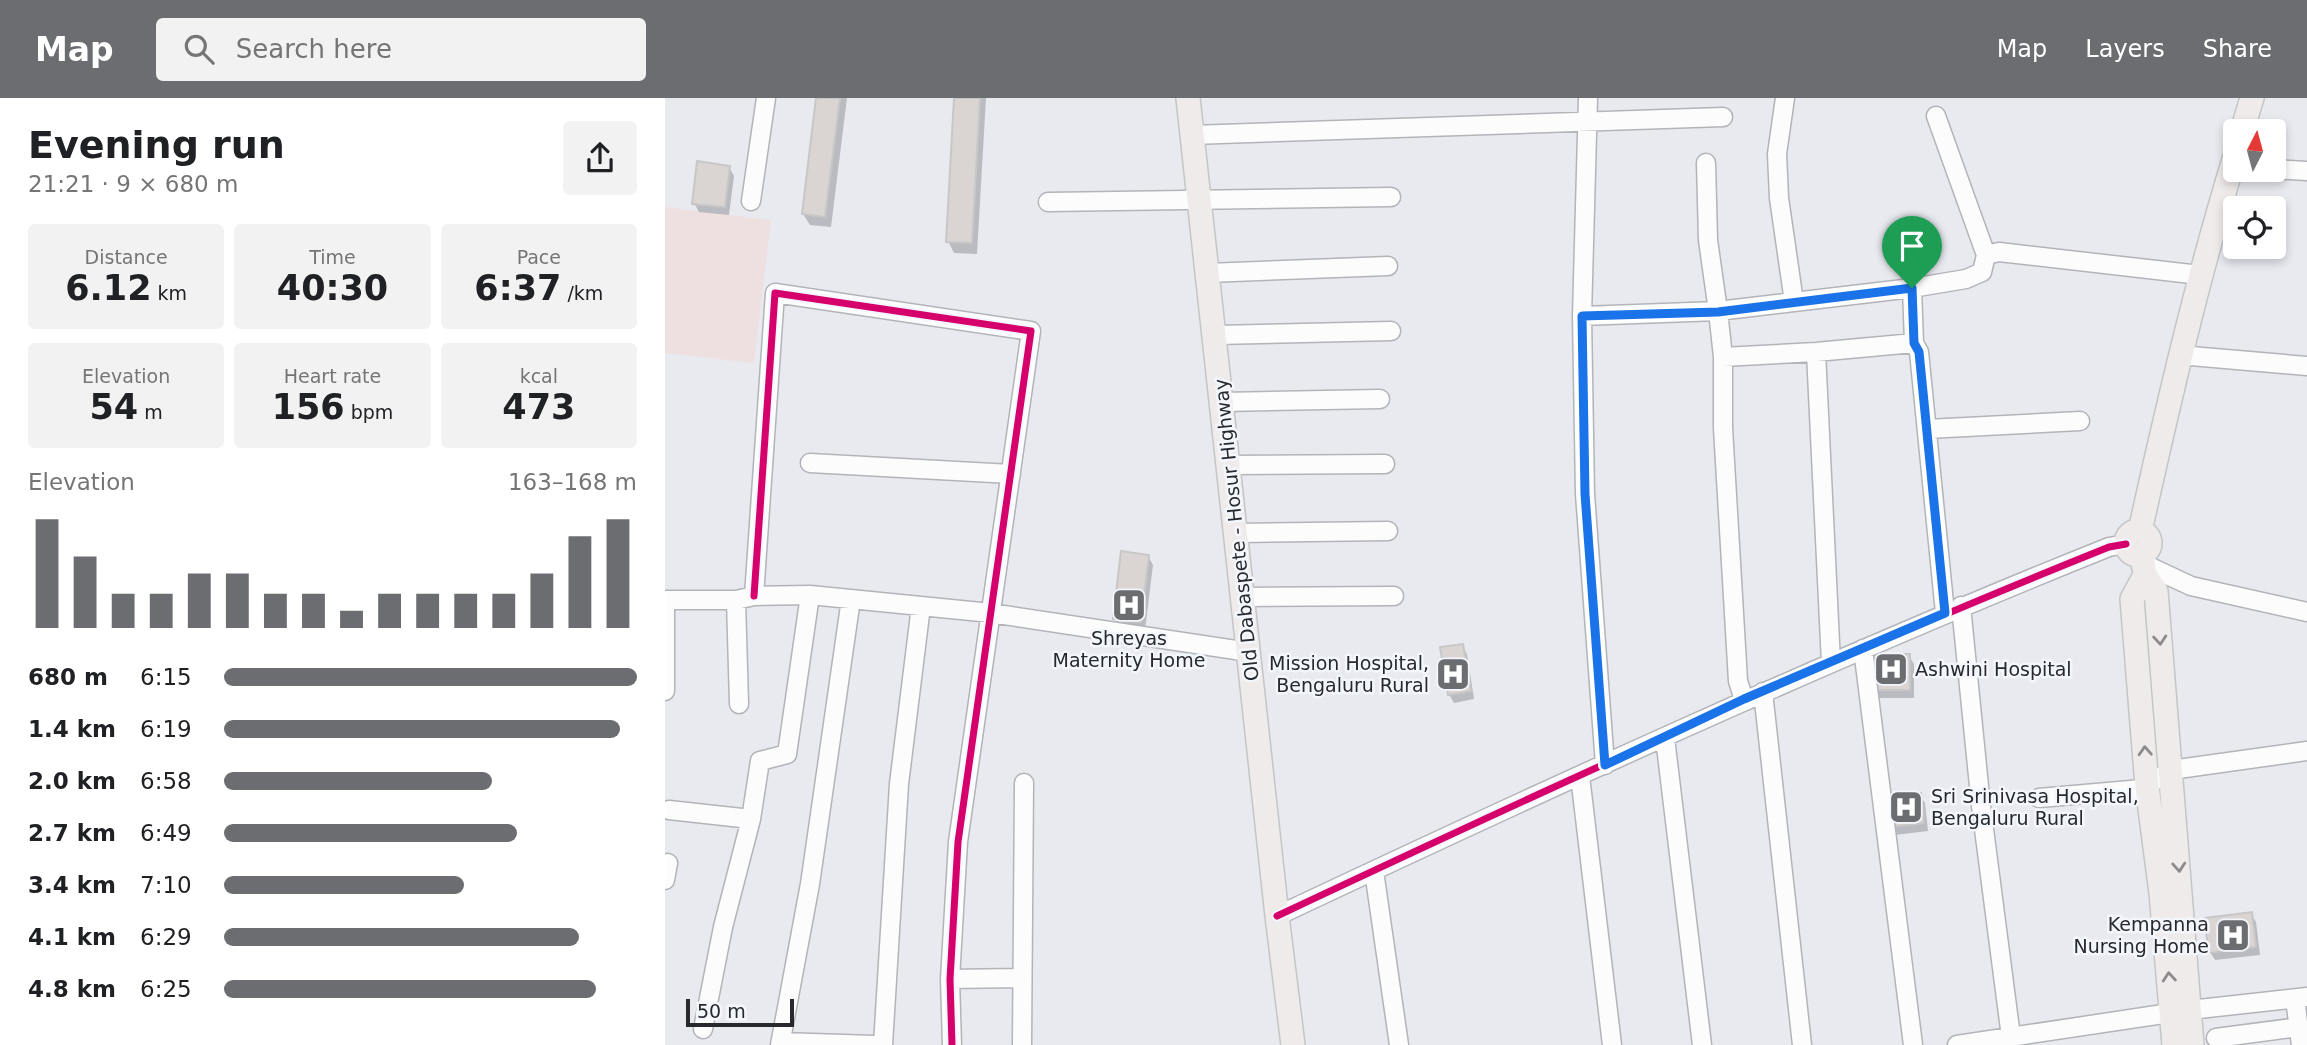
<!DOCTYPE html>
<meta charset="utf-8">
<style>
body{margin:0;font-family:"DejaVu Sans",sans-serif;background:#f2f2f2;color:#202124;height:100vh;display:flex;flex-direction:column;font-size:26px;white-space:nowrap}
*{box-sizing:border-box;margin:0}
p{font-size:23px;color:#757577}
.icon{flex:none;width:38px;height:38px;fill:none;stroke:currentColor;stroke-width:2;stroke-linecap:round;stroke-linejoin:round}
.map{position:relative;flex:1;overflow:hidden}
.sheet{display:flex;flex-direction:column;background:#fff;width:665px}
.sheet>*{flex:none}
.needle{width:46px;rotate:6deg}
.controls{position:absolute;left:1558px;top:21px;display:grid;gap:14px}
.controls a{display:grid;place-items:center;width:63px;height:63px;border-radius:7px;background:#fff;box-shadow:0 4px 10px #0003;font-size:35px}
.scale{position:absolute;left:21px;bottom:18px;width:108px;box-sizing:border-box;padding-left:7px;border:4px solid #27292d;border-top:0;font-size:19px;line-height:24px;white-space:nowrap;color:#27292d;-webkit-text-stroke:5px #f3f7fd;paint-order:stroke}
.pin{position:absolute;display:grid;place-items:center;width:60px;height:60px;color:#fff;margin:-72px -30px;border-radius:50% 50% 50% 0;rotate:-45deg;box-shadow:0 0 7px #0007}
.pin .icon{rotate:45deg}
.round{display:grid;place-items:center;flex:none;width:74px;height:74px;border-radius:7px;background:#f2f2f2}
.headline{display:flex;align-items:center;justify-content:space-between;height:119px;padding:0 28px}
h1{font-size:38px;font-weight:700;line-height:52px}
.stats{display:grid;grid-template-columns:repeat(3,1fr);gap:10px;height:119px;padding:7px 28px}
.stats div{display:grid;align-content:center;border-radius:7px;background:#f2f2f2;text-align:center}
.stats b{font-size:35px;font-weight:700}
.stats small{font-size:19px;font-weight:400}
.stats p{font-size:19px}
.chart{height:196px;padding:14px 28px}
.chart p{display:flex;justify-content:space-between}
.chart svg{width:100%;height:126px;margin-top:7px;stroke:#6b6d71;stroke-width:6}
ul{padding:0 28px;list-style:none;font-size:23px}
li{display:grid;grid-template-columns:112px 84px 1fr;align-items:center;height:52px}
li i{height:18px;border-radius:9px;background:#6b6d71}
header{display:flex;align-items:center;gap:42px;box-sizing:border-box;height:98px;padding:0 35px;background:#6b6d71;color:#fff}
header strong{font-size:33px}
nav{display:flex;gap:38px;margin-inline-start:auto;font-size:24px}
.search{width:490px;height:63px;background:#f2f2f2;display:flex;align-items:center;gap:18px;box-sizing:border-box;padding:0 24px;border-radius:7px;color:#757577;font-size:26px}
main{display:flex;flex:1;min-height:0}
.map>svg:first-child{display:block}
.education{fill:#eee0e1}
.shadow{fill:#0003}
.building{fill:#dad4d2;stroke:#c8c7c8;stroke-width:2}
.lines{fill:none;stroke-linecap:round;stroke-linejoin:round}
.minor-casing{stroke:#b2b4b8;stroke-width:21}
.major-casing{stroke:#c4c5c7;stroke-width:26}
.minor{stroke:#fcfcfd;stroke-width:18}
.major{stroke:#f0ebeb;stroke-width:23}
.cycleway-casing{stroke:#f3f7fd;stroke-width:11}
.cycleway{stroke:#d6006c;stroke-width:7}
.oneway{stroke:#8c8a8c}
.route-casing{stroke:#fff;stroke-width:14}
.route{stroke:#1a73e8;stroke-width:9}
.labels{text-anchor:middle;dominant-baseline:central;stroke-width:5;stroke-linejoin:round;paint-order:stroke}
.street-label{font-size:19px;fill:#27292d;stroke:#f3f7fd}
.poi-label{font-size:19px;fill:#27292d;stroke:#f3f7fd;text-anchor:end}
</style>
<header>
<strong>Map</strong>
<div class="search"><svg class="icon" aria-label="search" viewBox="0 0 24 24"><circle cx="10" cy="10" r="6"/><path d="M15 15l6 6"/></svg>Search here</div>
<nav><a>Map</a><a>Layers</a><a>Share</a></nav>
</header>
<main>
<section class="sheet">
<div class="headline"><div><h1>Evening run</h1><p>21:21 · 9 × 680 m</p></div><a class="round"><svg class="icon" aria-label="share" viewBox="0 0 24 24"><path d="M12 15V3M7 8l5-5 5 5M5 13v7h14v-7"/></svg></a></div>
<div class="stats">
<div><p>Distance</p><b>6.12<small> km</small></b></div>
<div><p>Time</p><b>40:30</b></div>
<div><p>Pace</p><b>6:37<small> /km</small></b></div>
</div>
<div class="stats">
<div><p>Elevation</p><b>54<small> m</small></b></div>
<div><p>Heart rate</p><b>156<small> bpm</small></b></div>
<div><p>kcal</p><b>473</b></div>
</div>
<div class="chart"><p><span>Elevation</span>163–168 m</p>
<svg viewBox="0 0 160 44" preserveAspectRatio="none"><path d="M5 44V6M15 44V19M25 44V32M35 44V32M45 44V25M55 44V25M65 44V32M75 44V32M85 44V38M95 44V32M105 44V32M115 44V32M125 44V32M135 44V25M145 44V12M155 44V6"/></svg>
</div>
<ul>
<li><b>680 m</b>6:15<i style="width:100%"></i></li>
<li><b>1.4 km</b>6:19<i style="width:96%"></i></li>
<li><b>2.0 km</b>6:58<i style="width:65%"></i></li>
<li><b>2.7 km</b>6:49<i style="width:71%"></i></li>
<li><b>3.4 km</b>7:10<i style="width:58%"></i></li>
<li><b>4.1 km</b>6:29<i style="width:86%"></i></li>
<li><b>4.8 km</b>6:25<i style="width:90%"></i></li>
</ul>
</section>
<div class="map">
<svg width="1642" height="947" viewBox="0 0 1642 947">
<rect width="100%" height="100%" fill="#e8eaf0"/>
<!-- education -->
<path class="education" d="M0 109 106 122 89 265 0 255Z"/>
<!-- shadow -->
<path class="shadow" d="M153 0H182L166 129 145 127 138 116Z
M291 0H321L312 156 289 155 283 143Z
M64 69 69 78 64 117 34 114 29 105Z
M483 458 488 467 480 532 454 529 450 520Z
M797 548 802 556 809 601 789 605 784 596Z
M1244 558 1249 566V600H1214L1209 591Z
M1255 697 1260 705 1263 733 1230 737 1226 729Z
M1586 816 1591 824 1595 857 1550 862 1545 854Z"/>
<!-- building -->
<path class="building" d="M151 0H175L160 119 137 116Z
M289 0H315L307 145 281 144Z
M32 63 65 68 60 109 27 106Z
M456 453 484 457 476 524 448 521Z
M798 546 806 593 783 597 775 549Z
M1207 556H1245V592H1207Z
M1256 695 1259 725 1224 729 1220 699Z
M1587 814 1591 849 1544 855 1539 820Z"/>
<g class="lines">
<!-- minor casing -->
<g class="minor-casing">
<path id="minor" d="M923 0 917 218 920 396 940 667
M1120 0 1112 56 1114 100 1129 204
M527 37 1058 19
M1608 71 1642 73
M86 103 101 0
M383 104 726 99
M1321 157 1334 154 1535 177
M542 175 723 168
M1247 190 1249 245 1254 254 1280 515
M917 218 1053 213 1043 142 1041 65
M550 237 726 233
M1151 254 1166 565
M1514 257 1642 268
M1058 259 1151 254 1249 245
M558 304 715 301
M1262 331 1415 323
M145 365 346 376
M564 367 720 366
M572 435 723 433
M1479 466 1526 488 1642 514
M89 498 110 195 366 233 293 744 285 881 287 947
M578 499 729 498
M0 502H71L89 498 145 497 326 515 584 554
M71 502 74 606
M1296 508 1316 708 1346 939
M1198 551 1248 947
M0 593V502
M1098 594 1137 947
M1079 602 1073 583 1058 330V259L1053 213 1247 190 1301 181 1317 174 1321 157 1271 18
M1000 640 1037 947
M915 678 947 947
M1374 700 1477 691 1506 672 1642 653
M4 712 86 721
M709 773 734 947
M0 782 3 765
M612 818C886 689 1162 562 1444 449L1461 446
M285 881 357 880
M1630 901 1636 947
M38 931 58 829 86 721 95 663 122 656 145 497
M1551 940 1634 929
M116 944 209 947
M115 947 145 786 186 501
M218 947 234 686 256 508
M357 947 359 685
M1292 947 1525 912 1642 899"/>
</g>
<!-- major casing -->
<g class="major-casing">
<path id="major" d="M523 0 612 818 628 947
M1577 33 1587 0
M1461 445a12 12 0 1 1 24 0a12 12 0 1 1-24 0Z
M1475 433C1503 307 1532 182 1570 58
M1477 457 1480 477 1491 493 1527 947
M1480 477 1467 501 1482 688 1496 795 1509 947"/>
</g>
<!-- minor -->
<use href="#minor" class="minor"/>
<!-- major -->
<use href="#major" class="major"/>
<!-- cycleway casing -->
<g class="cycleway-casing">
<path id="cycleway" d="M89 498 110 195 366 233 293 744 285 881 287 947
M612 818C886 689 1162 562 1444 449L1461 446"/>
</g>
<!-- cycleway -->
<use href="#cycleway" class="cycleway"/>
</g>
<!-- one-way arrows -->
<defs><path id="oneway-chevron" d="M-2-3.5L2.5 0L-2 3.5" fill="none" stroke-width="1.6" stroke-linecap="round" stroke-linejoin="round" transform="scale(1.75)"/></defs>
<g class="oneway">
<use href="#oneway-chevron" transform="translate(1495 542) rotate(85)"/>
<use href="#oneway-chevron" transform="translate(1480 653) rotate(-93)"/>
<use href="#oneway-chevron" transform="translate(1514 769) rotate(86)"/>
<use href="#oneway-chevron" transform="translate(1504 879) rotate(-95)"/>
</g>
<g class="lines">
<!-- route casing -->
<g class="route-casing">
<path id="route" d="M1247 190 1249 245 1254 254 1280 515 1079 601 940 667 920 396 917 218 1053 214Z"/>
</g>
<!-- route -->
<use href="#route" class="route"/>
</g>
<!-- icons -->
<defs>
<g id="hospital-square" transform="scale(1.75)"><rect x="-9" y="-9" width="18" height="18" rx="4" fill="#6b6d71" stroke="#f3f7fd"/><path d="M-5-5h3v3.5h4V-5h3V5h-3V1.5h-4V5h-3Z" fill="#fff"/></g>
</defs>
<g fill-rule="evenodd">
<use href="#hospital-square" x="464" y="507"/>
<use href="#hospital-square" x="1226" y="571"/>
<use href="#hospital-square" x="788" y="576"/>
<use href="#hospital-square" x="1241" y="709"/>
<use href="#hospital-square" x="1568" y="837"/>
</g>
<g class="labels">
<!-- street labels -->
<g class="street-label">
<text transform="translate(571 432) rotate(-96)">Old Dabaspete - Hosur Highway</text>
</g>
<!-- poi labels -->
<g class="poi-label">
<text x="464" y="540" text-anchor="middle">Shreyas<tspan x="464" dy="22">Maternity Home</tspan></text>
<text x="764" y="565">Mission Hospital,<tspan x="764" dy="22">Bengaluru Rural</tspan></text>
<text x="1250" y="571" text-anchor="start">Ashwini Hospital</text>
<text x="1266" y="698" text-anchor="start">Sri Srinivasa Hospital,<tspan x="1266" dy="22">Bengaluru Rural</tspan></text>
<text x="1544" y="826">Kempanna<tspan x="1544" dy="22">Nursing Home</tspan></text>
</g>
</g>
</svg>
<div class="controls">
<a><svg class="needle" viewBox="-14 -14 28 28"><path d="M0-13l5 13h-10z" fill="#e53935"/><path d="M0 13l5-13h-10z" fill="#757577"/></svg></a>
<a><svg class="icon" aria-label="locate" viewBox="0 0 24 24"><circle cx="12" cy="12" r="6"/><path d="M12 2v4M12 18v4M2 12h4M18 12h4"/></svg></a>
</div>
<div class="scale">50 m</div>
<div class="pin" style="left:1247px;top:190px;background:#1e9e55"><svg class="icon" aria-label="arrive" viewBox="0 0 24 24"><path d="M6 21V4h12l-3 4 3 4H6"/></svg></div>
</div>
</main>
